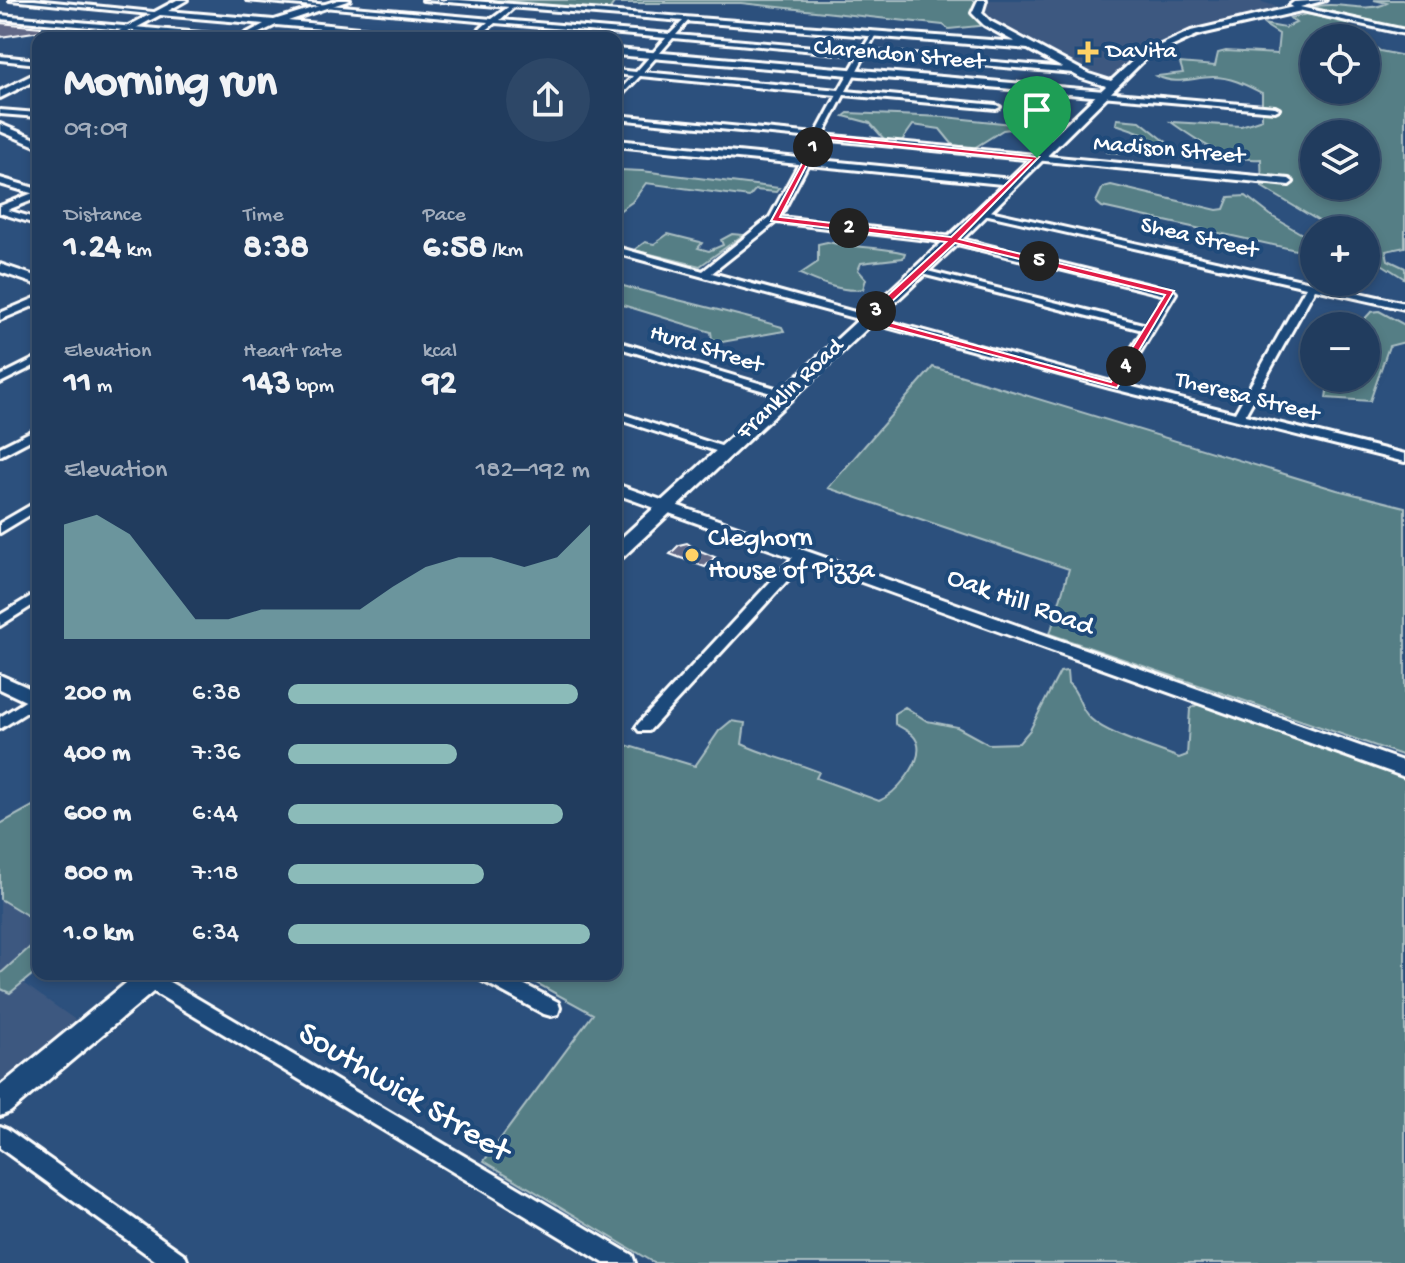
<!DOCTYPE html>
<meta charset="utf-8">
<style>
body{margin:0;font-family:"Gochi Hand",sans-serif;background:#2d4767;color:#f1f3f6;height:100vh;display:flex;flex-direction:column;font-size:30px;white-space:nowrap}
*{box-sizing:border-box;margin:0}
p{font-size:26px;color:#a2adbc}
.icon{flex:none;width:44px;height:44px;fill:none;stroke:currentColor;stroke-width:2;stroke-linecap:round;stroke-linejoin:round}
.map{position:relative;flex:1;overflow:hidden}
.details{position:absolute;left:32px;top:32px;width:590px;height:948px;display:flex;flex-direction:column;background:#213c5e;border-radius:16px;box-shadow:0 4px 12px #0003,0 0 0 2px #3e5673}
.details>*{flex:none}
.tools{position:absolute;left:1300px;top:24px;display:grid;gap:16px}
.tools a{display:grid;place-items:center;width:80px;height:80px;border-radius:50%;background:#213c5e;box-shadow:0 4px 12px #0003,0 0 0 2px #3e5673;font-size:40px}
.pin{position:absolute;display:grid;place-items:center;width:68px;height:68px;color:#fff;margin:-82px -34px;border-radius:50% 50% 50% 0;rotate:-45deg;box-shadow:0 0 8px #0007}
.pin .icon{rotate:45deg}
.km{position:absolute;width:40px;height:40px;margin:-20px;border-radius:50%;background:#222;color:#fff;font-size:22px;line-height:40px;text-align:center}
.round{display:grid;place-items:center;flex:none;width:84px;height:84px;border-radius:42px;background:#2d4767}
.overview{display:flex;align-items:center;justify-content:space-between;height:136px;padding:0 32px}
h1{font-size:44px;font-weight:800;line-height:60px}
.metrics{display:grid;grid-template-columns:repeat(3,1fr);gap:12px;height:136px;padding:8px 32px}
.metrics div{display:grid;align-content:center}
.metrics b{font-size:34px;font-weight:800}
.metrics small{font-size:22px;font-weight:400}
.metrics p{font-size:22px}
.chart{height:224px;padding:16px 32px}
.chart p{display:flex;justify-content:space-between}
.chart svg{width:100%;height:144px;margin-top:8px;fill:#8bbbb9;opacity:.7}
ul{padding:0 32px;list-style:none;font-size:26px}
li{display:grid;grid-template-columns:128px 96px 1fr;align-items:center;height:60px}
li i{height:20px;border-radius:10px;background:#8bbbb9}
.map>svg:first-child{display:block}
.built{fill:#3c5880}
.green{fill:#547e85;stroke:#aabec2;stroke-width:2;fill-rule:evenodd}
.building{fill:#626987;stroke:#fff;stroke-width:2}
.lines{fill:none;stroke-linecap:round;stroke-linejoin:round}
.minor-casing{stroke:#fff;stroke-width:6}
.tertiary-casing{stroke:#fff;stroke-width:6}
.secondary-casing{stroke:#fff;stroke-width:6}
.minor{fill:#1f4a7a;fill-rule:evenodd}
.tertiary{fill:#1f4a7a;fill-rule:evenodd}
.secondary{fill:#1f4a7a;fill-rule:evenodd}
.route{fill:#e11d48;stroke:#fff;stroke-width:2;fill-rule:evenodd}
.poi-dot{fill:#ffd166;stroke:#1f4a7a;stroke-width:3}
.labels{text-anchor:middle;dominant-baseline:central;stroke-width:8;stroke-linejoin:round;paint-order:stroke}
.far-poi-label{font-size:24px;fill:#fff;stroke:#1f4a7a;text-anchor:start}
.far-street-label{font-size:24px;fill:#fff;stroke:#1f4a7a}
.poi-label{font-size:28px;fill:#fff;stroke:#1f4a7a;text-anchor:start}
.street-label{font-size:28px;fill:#fff;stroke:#1f4a7a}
.near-street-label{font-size:34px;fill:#fff;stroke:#1f4a7a}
</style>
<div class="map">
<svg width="1405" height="1263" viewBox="0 0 1405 1263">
<rect width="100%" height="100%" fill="#2c507d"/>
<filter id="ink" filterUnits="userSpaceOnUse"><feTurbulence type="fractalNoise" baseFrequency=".0125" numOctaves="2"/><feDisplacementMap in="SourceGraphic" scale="16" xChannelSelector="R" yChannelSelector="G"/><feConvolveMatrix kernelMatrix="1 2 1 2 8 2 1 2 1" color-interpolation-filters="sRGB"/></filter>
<g filter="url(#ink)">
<!-- built -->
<path class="built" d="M989 0H1256L1278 7 1157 42 1136 53 1108 81 1087 74 988 20 984 13Z
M0 869 38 891V970L23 983 77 1021 0 1085Z"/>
<!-- green -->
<path class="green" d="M427 0H982L978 9 989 25 949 29 943 25 741 3H614L606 14Z
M1374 0H1405V31L1313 7C1337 0 1366 14 1387 3Z
M1307 14 1349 23 1351 35 1360 38H1314V90H1366V40L1380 51 1405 56V247L1386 251 1388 260 1405 268V279L1366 254V230H1334L1262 187 1261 159C1226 162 1198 141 1171 122L1241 126 1262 119V93C1246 85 1231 77 1213 77 1193 77 1177 86 1157 76L1183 73 1180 63 1215 66 1218 53 1226 51 1277 54 1279 34 1263 24 1285 28 1296 23 1290 18ZM1314 134H1366V186H1314Z
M848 113 945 117 1012 124 1018 128 1003 130 974 148 953 145 940 129 913 125 901 142 884 139 870 123 844 116Z
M1117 119 1140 121 1184 156 1107 152V147L1148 139 1145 134 1116 124Z
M620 170 642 171 779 188 776 192 755 190 749 197 646 183 632 202 616 213V171Z
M1111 185 1217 210 1224 209 1229 197 1246 196 1273 217 1314 241V254L1102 207 1096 202 1103 187Z
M668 234 700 242 702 243 698 248 709 251 723 245 721 240 732 234 743 235 700 266 634 250 645 242 654 244Z
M827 242C853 248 880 246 905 253L903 258 861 263 858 270 866 279 863 289C842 293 819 282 800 274L818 262V244Z
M616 284C671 299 726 311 782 327L784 331 722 342 712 339 711 332 616 303Z
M1379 311 1405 325V342L1389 346 1370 401 1326 398 1327 391 1342 378H1366V326H1358L1371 312Z
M933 367 1337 490 1405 507V756L1050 634 1069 569 828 488Z
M1067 671 1068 683C1081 694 1078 708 1091 719 1108 735 1155 748 1179 758L1187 755 1190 709 1200 703 1405 778V1263H654L484 1161 593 1014 520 974H616V742L695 766 719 731 731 721 745 723 742 744C767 756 793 761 819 772L816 778 879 801C895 794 922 764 918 745 916 734 904 729 895 724V713L905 707 927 721 957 727 988 744 1019 743 1030 730 1060 672Z
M38 803V922L0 899V824Z
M38 940V970L10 993 1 989 0 974Z"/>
<!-- building -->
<path class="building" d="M0 23 41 27V31L0 37Z
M687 543 696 549 715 557 705 567 670 554 679 545Z"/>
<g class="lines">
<!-- minor casing -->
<g class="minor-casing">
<path id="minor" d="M10 0H34L163 13 160 15Z
M247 0H272L492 19 511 5 513 8 500 20 670 34 685 19 688 21 676 35 861 51 872 34 875 36 867 51 1077 69 1074 73 865 55 846 91 996 105 1000 107 996 109 844 95 823 135 1289 179 1293 182 1289 185 821 139 780 217 953 237 1174 291 1176 293 1121 384 1235 413 1306 287 984 214 981 213V209L1405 303V309L1315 289 1245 415 1405 454V462L1110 388 616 253V247L703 271 770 217 813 138 616 119V115L816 134 837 95 640 76 616 101V94L633 76 616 74V70L636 72 666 38 495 23 477 38H470L488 22ZM673 38 859 55 839 90 643 72ZM776 222 953 243 1165 295 1147 325 919 269 914 272 1143 330 1111 382 712 273Z
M1300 7 1405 30V34L1298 10Z
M0 15 235 36 238 38H213L0 19Z
M0 56 38 60V64L0 60Z
M1104 92 1275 107 1279 109 1275 111 1101 96 1100 94Z
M0 110 38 113V117L0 114Z
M0 178 38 189V195L0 184Z
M0 208 38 219V225L0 213Z
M38 297V304L0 320V313Z
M616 341 789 392 791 394 789 396H781L616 347Z
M38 357V364L0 383V376Z
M616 412 730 449 732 451 726 455 722 453 616 419Z
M38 428V436L0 456V447Z
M38 501V510L0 533V523Z
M802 552 807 553 809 556 807 559 649 731H639L636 727 639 723 797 553Z
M38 592V602L0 626V615Z
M38 693V705L0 729V717Z
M144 974H156L632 1255 635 1263H604L144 986 141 980Z
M478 974H504L558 1002 560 1008 558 1014 551 1016 544 1014 481 980Z
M0 1126 7 1129 185 1255 188 1263H159L0 1148Z"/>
</g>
<!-- tertiary casing -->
<g class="tertiary-casing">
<path id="tertiary" d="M177 0H187L168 11 274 20 338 0H350L288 21 461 38H427L276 25 249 38H238L264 24 160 15 117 38H106Z
M423 0H459L1029 43 1033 46 1029 49Z
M616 49 1104 91 1109 94 1104 97 616 55Z
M38 72V79L0 98V91Z
M0 124 38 140V147L0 131Z
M616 140 1012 179 1017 182 1012 185 616 146Z
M38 191V198L0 213V206Z
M0 264 38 277V285L0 272Z
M616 484 1405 762V777L616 494Z
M0 675 38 692V707L0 689Z"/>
</g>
<!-- secondary casing -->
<g class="secondary-casing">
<path id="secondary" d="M978 0H986L982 13 990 21 1089 74 1111 81 1139 55 1191 31 1293 7 1290 5 1294 2 1326 0 1300 7 1301 11 1197 35 1145 59 971 231 623 557 616 559V543L961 225 1106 86 1081 78 984 25 972 13Z
M137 974H169L165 982 10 1112 0 1116V1086Z"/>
</g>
<!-- minor -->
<use href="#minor" class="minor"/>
<!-- tertiary -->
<use href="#tertiary" class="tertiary"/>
<!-- secondary -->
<use href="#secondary" class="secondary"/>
</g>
</g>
<!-- route -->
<path class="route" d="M818 134 1039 157 959 239 1174 291 1117 388 864 321V317L946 242 771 221ZM820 139 1031 160 951 237 780 217ZM955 243 1165 295 1111 382 874 318Z"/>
<!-- markers -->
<g class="poi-dot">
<path d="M1084 40h8v8h8v8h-8v8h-8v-8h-8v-8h8z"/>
<circle cx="692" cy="555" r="8"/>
</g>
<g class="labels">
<!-- far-poi labels -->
<g class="far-poi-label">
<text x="1106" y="52">DaVita</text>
</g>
<!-- far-street labels -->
<g class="far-street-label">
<text transform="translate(899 56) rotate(5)">Clarendon Street</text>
<text transform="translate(1169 151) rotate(5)">Madison Street</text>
<text transform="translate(1199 239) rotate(13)">Shea Street</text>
<text transform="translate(706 350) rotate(17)">Hurd Street</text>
<text transform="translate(791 390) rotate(-43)">Franklin Road</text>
<text transform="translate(1247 398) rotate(14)">Theresa Street</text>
</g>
<!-- poi labels -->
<g class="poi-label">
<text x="708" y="539">Cleghorn<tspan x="708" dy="32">House of Pizza</tspan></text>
</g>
<!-- street labels -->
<g class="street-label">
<text transform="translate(1020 603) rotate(20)">Oak Hill Road</text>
</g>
<!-- near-street labels -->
<g class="near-street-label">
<text transform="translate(403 1094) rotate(31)">Southwick Street</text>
</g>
</g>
</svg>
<div class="tools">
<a><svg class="icon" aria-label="locate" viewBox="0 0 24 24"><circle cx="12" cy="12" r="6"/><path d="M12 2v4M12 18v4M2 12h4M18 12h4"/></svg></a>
<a><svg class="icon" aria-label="layers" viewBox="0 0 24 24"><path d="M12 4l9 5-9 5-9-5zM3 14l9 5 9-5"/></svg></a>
<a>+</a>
<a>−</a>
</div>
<div class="pin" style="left:1037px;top:158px;background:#1e9e55"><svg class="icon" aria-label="arrive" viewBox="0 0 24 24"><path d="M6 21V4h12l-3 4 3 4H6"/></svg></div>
<b class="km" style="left:813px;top:147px">1</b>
<b class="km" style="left:849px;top:228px">2</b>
<b class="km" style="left:876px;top:311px">3</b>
<b class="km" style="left:1126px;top:366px">4</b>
<b class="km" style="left:1039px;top:261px">5</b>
<section class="details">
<div class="overview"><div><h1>Morning run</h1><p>09:09</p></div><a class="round"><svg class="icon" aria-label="share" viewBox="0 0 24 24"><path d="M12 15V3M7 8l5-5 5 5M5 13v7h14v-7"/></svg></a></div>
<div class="metrics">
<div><p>Distance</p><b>1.24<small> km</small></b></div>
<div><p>Time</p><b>8:38</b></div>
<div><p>Pace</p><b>6:58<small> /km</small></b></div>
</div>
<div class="metrics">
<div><p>Elevation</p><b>11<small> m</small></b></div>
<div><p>Heart rate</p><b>143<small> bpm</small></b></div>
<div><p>kcal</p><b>92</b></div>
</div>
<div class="chart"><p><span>Elevation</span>182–192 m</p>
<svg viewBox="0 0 160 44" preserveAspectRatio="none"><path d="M0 44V9L10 6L20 12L30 25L40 38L50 38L60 35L70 35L80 35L90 35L100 28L110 22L120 19L130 19L140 22L150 19L160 9V44z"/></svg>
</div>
<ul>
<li><b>200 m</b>6:38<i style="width:96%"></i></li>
<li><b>400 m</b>7:36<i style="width:56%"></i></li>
<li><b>600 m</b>6:44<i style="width:91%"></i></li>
<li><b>800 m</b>7:18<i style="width:65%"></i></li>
<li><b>1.0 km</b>6:34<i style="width:100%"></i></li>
</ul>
</section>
</div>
